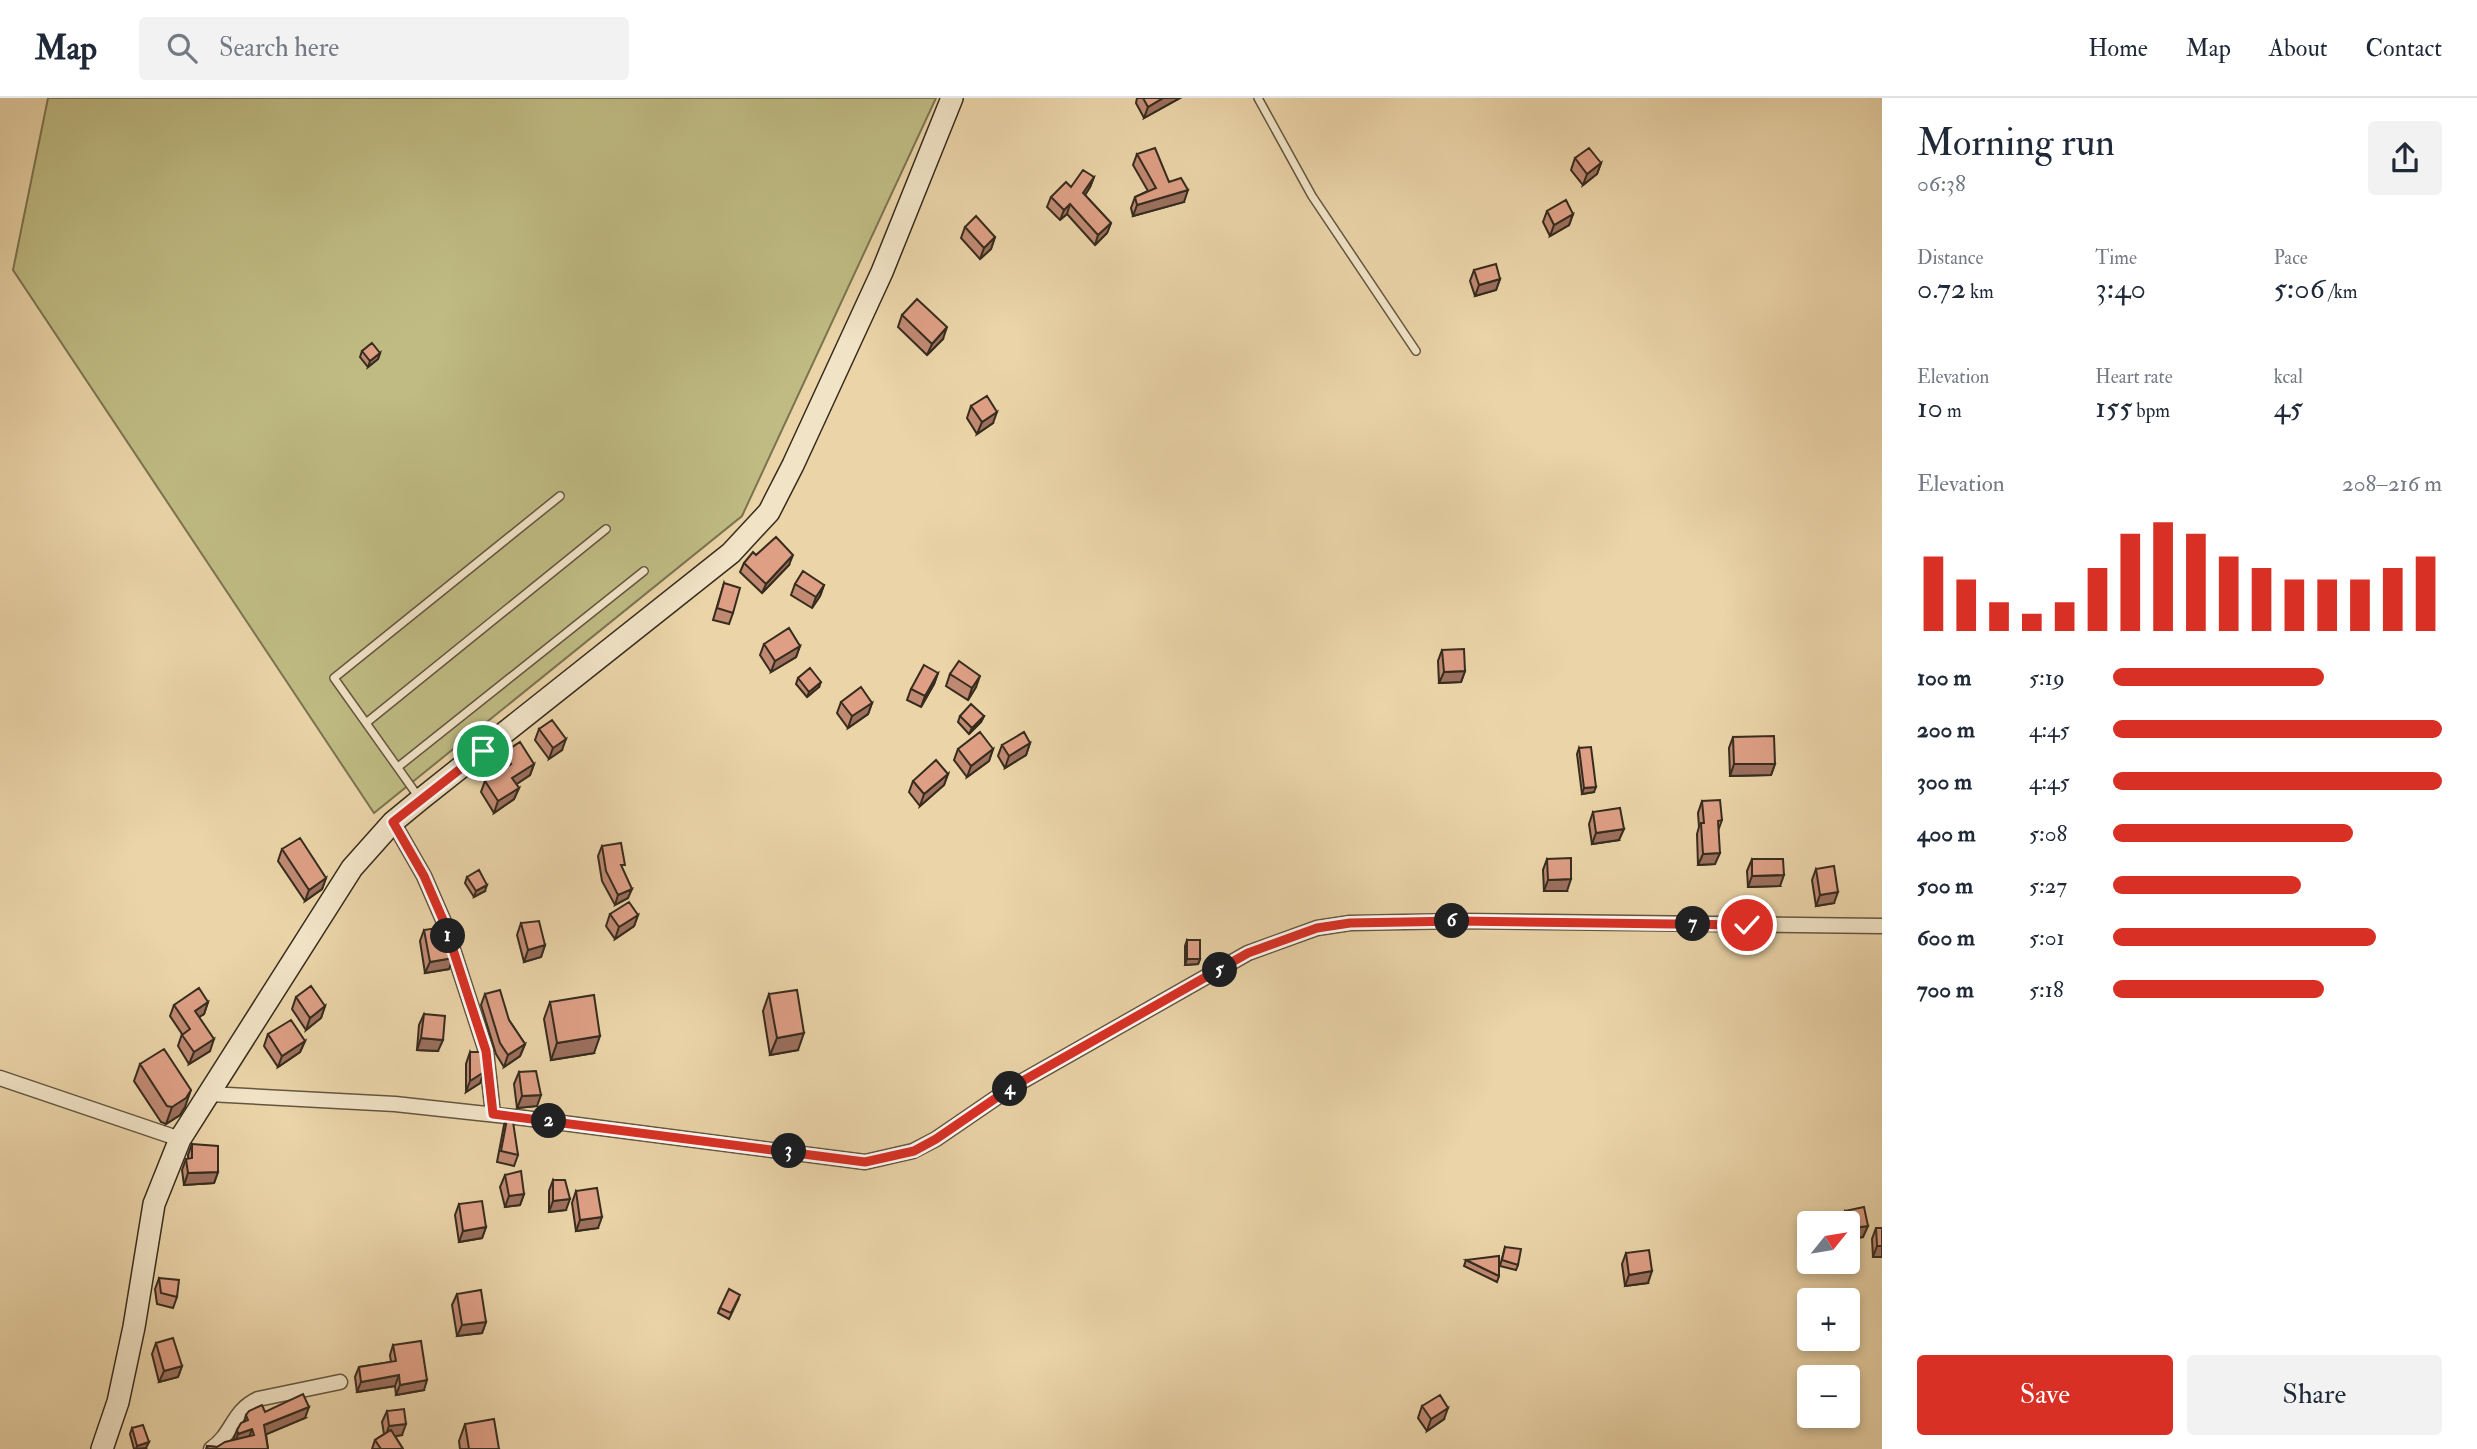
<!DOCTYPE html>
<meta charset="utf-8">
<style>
body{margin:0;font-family:"IM FELL Double Pica",serif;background:#f2f2f3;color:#1f2937;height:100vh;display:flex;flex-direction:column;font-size:26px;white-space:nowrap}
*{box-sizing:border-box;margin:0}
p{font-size:23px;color:#747a83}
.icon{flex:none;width:38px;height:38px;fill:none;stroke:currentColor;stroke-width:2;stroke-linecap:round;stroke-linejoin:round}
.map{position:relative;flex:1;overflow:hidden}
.drawer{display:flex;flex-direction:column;background:#fff;width:595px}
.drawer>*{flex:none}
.needle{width:46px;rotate:60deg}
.tools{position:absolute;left:1797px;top:1113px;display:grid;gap:14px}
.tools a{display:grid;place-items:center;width:63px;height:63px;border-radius:7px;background:#fff;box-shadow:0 4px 10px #0003;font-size:35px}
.pin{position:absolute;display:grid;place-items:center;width:60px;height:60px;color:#fff;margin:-30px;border:4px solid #fff;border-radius:50%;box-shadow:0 2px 7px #0007}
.km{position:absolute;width:35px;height:35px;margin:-18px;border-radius:50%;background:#222;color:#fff;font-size:19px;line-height:35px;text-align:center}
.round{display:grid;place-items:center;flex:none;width:74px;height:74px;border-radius:7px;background:#f2f2f3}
.overview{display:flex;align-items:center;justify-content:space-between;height:119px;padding:0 35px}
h1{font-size:38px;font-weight:600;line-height:52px}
.figures{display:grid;grid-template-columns:repeat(3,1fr);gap:10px;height:119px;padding:7px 35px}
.figures div{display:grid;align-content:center}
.figures b{font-size:30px;font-weight:600}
.figures small{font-size:19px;font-weight:400}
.figures p{font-size:19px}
.chart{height:196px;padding:14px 35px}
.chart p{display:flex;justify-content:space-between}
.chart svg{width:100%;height:126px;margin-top:7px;stroke:#d93025;stroke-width:6}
.action{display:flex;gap:14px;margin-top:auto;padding:14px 35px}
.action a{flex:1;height:80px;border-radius:7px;background:#d93025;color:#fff;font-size:28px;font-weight:600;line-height:80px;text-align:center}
.action a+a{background:#f2f2f3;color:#1f2937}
ul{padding:0 35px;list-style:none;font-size:23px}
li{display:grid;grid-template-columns:112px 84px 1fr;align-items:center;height:52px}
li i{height:18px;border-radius:9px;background:#d93025}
header{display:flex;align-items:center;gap:42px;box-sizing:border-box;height:98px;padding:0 35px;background:#fff;border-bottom:2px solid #e0e1e3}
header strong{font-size:33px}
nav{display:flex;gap:38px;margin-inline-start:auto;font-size:24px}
.search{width:490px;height:63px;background:#f2f2f3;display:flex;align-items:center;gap:18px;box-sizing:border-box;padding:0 24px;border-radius:7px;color:#747a83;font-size:26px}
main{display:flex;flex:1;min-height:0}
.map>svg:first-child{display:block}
.green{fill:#bfbb83;stroke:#7b7450;stroke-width:2}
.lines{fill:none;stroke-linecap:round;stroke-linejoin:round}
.lane-casing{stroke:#645640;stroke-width:10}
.street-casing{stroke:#645640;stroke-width:17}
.secondary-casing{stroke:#372c1e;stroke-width:24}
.lane{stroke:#f1e3c6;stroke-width:7}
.street{stroke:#f1e3c6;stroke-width:14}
.secondary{stroke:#f1e3c6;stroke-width:21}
.wall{fill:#bf8972;stroke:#372c1e;stroke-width:2}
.shaded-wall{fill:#9b6f5d;stroke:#372c1e;stroke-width:2}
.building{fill:#de9f85;stroke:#372c1e;stroke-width:2}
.route-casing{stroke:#fff;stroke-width:14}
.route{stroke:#d93025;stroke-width:9}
</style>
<header>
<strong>Map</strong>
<div class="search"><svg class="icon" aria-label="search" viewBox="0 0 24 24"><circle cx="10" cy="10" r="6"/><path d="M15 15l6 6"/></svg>Search here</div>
<nav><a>Home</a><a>Map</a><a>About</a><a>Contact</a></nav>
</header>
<main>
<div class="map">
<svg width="1882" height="1351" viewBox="0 0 1882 1351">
<rect width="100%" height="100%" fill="#ead4a8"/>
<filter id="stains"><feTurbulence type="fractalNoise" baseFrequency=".00286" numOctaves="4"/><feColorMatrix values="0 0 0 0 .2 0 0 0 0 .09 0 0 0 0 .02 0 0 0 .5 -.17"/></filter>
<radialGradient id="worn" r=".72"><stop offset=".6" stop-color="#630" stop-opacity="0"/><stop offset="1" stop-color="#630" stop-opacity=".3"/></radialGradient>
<!-- green -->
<path class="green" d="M48 0H936L742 418 374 715 13 172Z"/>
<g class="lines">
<!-- lane casing -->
<g class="lane-casing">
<path id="lane" d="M1258 0 1312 98 1416 253
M366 625 606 431
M398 669 644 473
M420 701 334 580 560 398"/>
</g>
<!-- street casing -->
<g class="street-casing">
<path id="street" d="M393 724 424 778 444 824 486 953 493 1016
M0 980 180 1041
M209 996 395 1006 524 1020 865 1064 913 1053 936 1041 1012 989 1248 855 1317 830 1350 825 1459 823 1882 828
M211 1351C234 1335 231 1314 258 1301L340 1284"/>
</g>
<!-- secondary casing -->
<g class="secondary-casing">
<path id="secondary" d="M102 1351 118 1304 134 1229 154 1106 180 1041 352 770 393 724 421 701 731 455 769 414 793 367 882 174 952 0"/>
</g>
<!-- lane -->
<use href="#lane" class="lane"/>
<!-- street -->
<use href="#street" class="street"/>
<!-- secondary -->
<use href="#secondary" class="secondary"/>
</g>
<!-- wall -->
<path class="wall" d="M1137 0H1180L1144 20 1136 5Z
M1137 56 1169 84 1184 104 1133 118 1131 110 1135 99 1148 93 1133 67Z
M1575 60 1601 65 1597 76 1583 87 1571 72Z
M1094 79 1090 89 1085 97 1111 125 1107 135 1095 147 1067 116 1060 122 1047 109 1051 99Z
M1547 113 1573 116 1569 127 1550 138 1543 124Z
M965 129 995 139 991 151 980 161 961 140Z
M1474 172 1500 181 1496 192 1475 198 1470 183Z
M902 217 943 241 927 257 898 229Z
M362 253 380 255 378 261 368 269 360 259Z
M971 308 993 325 977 336 967 320Z
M756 457 789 467 762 495 740 474 744 465Z
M724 485 733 515 729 526 713 522Z
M795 486 824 487 820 498 812 510 791 497Z
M764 546 800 548 796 559 771 574 760 557Z
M1442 552 1465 573 1461 584 1439 585 1438 563Z
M938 575 934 586 921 609 907 602 911 591Z
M950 576 976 589 968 602 946 588Z
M798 580 819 589 807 599 796 586Z
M841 604 872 605 868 616 848 630 837 615Z
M960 618H984L981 624 969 636 958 624Z
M539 631 562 652 549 661 535 642Z
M1733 639 1775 666 1771 677 1730 678 1729 650Z
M1030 645 1026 657 1005 670 998 658 1002 647Z
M1579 650 1594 694 1582 696 1577 656Z
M958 651H993L989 663 967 679 954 662Z
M503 655 534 666 530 677 516 686 519 690 514 701 494 715 481 694 485 683 503 672 499 666Z
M948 676 944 687 920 708 909 694 913 683Z
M1702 703 1722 722 1718 733 1715 766 1698 767 1697 736 1699 729 1698 715Z
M1593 714 1619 742 1592 746 1589 726Z
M602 748 623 772 628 800 615 807 602 783 598 758Z
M282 751 326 780 322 791 305 803 278 763Z
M1547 761 1567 793H1544L1543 772Z
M1752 761 1780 788 1748 789 1747 773Z
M1816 771 1834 805 1816 808 1812 782Z
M467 779 485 793 474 799 465 785Z
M610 816 638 817 634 828 615 841 606 828Z
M521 825 545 847 541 859 524 864 517 837Z
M424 832 453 860 449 871 425 875 420 843Z
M1187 842 1200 861 1198 866 1185 867V848Z
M485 896 509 922 525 946 520 958 504 969 496 956 481 907Z
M769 896 798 952 770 957 763 913Z
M296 899 325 908 321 920 306 932 292 911Z
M208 904 204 916 199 919 210 953 189 966 178 948 182 936 170 918 174 907Z
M550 904 594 955 551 962 544 921Z
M424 916 438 953 417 952 419 927Z
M268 936 305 943 300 954 278 969 264 948Z
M470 954 480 985 466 994V966Z
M140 966 185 1009 180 1017 166 1026 161 1024 134 983Z
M519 974 537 1008 517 1010 514 986Z
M508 1016 518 1057 514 1068 497 1064 504 1027Z
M192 1046 218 1074 214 1085 184 1087 182 1072 186 1061H188V1057Z
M505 1077 524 1096 520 1107 505 1109 500 1089Z
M553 1082 566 1112 549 1114V1093Z
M576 1093 598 1130 576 1133 572 1105Z
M459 1106 486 1129 482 1140 459 1144 455 1117Z
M1845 1113 1863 1139 1848 1125H1841Z
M1876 1130H1882V1159H1873L1872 1141Z
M1505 1149 1518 1167 1516 1172 1500 1168Z
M1626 1155 1648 1185 1625 1188 1622 1166Z
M1466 1162 1499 1178 1497 1184 1464 1168Z
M159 1180 177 1199 173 1210 157 1206 155 1191Z
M457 1196 486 1224 482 1235 457 1238 452 1207Z
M738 1202 729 1221 718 1215 720 1210Z
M156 1245 182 1268 178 1279 159 1284 152 1256Z
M393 1247 424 1292 396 1297 395 1288 357 1294 355 1279 359 1269 391 1264 390 1257Z
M1422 1308 1444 1321 1427 1333 1418 1320Z
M387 1313 402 1337 395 1338 403 1351H372L375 1342 384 1336 382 1324Z
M265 1314 305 1320 266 1336 268 1351H206L207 1348 217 1349 233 1342 237 1332 244 1324 246 1317Z
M465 1326 499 1351H460L459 1343Z
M132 1330 146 1350 134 1351 130 1336Z"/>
<!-- shaded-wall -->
<path class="shaded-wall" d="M1163 0H1180L1144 20 1148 9Z
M1601 65 1597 76 1583 87 1587 76Z
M1094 79 1090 89 1080 105 1083 95Z
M1188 92 1184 104 1133 118 1137 107Z
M1070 106 1067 116 1060 122 1064 112Z
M1573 116 1569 127 1550 138 1554 127Z
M1111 125 1107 135 1095 147 1098 137Z
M995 139 991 151 980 161 984 150Z
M1500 181 1496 192 1475 198 1479 187Z
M947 229 943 241 927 257 932 246Z
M380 255 378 261 368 269 370 263Z
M997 314 993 325 977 336 982 324Z
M793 457 789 467 762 495 766 486Z
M824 487 820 498 812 510 816 499Z
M800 548 796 559 771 574 775 563Z
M1465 573 1461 584 1439 585 1444 574Z
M938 575 934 586 921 609 925 598Z
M980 578 976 589 968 602 972 590Z
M821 584 819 589 807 599 809 594Z
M872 605 868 616 848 630 852 618Z
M984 618 981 624 969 636 972 630Z
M566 641 562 652 549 661 553 650Z
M1030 645 1026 657 1005 670 1009 658Z
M993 651 989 663 967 679 971 668Z
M534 666 530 677 508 692 512 680Z
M1734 666H1775L1771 677 1730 678Z
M948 676 944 687 920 708 924 696Z
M1596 689 1594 694 1582 696 1584 690Z
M519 690 514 701 494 715 498 703Z
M1624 731 1619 742 1592 746 1596 735Z
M1720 755 1715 766 1698 767 1703 756Z
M1784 777 1780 788 1748 789 1752 778Z
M326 780 322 791 305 803 309 792Z
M1571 781 1567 793H1544L1548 782Z
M487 787 485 793 474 799 476 793Z
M632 791 628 800 615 807 618 797Z
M1838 794 1834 805 1816 808 1820 797Z
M638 817 634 828 615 841 619 829Z
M545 847 541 859 524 864 528 852Z
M453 860 449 871 425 875 430 864Z
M1187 861H1200L1198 866 1185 867Z
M208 904 204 916 191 924 195 913Z
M325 908 321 920 306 932 310 920Z
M804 935 798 952 770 957 777 940Z
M600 938 594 955 551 962 557 945Z
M421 940 443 942 438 953 417 952Z
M214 941 210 953 189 966 194 954Z
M305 943 300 954 278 969 282 958Z
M525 946 520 958 504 969 508 957Z
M484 974 480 985 466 994 470 983Z
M191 992 185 1009 180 1017 166 1026 172 1009Z
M541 997 537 1008 517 1010 522 998Z
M218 1074 214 1085 184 1087 188 1075Z
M524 1096 520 1107 505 1109 509 1098Z
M570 1101 566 1112 549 1114 553 1103Z
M602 1119 598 1130 576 1133 580 1122Z
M1868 1128 1863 1139 1848 1142V1131Z
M486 1129 482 1140 459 1144 463 1133Z
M1877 1148H1882V1159H1873Z
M1652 1173 1648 1185 1625 1188 1629 1177Z
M486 1224 482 1235 457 1238 462 1227Z
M182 1268 178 1279 159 1284 164 1273Z
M399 1277 395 1288 357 1294 361 1284Z
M427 1282 424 1292 396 1297 400 1287Z
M309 1309 305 1320 260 1339 264 1327Z
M1448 1310 1444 1321 1427 1333 1431 1321Z
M406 1326 402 1337 385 1340 389 1328Z
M252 1331 248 1343 234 1347 238 1336Z
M149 1344 146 1350 136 1351 137 1348Z"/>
<!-- building -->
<path class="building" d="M1143 0H1163L1148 9Z
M1155 50 1169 84 1181 80 1188 92 1137 107 1135 99 1156 90 1137 56Z
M1589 50 1601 65 1587 76 1575 60Z
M1083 72 1094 79 1083 95 1111 125 1098 137 1070 106 1064 112 1051 99 1066 84 1071 89Z
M1566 102 1573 116 1554 127 1547 113Z
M976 118 995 139 984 150 965 129Z
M1496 166 1500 181 1479 187 1474 172Z
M917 201 947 229 932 246 902 217Z
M372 245 380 255 370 263 362 253Z
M987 298 997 314 982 324 971 308Z
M776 439 793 457 766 486 744 465 753 454 756 457Z
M803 473 824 487 816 499 795 486Z
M724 485 740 490 733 515 717 510Z
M789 530 800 548 775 563 764 546Z
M1464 551 1465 573 1444 574 1442 552Z
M959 563 980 578 972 590 950 576Z
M924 567 938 575 925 598 911 591Z
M810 570 821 584 809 594 798 580Z
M861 589 872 605 852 618 841 604Z
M971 606 984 618 972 630 960 618Z
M552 622 566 641 553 650 539 631Z
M980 634 993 651 971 668 958 651Z
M1024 634 1030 645 1009 658 1002 647Z
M1774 638 1775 666H1734L1733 639Z
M520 644 534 666 512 680 519 690 498 703 485 683 511 666 503 655Z
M1591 649 1596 689 1584 690 1579 650Z
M936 662 948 676 924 696 913 683Z
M1720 702 1722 722 1718 723 1720 755 1703 756 1701 725H1704L1702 703Z
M1620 710 1624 731 1596 735 1593 714Z
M300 740 326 780 309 792 282 751Z
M621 745 625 767H621L632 791 618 797 606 773 602 748Z
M1571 760V781L1548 782 1547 761Z
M1752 761H1783L1784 777 1752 778Z
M1834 768 1838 794 1820 797 1816 771Z
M479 772 487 787 476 793 467 779Z
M629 804 638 817 619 829 610 816Z
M539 823 545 847 528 852 521 825Z
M443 829 453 860 430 864 424 832Z
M1187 842H1200V861H1187Z
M311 888 325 908 310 920 296 899Z
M199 890 208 904 195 913 214 941 194 954 182 937 190 931 174 907Z
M500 892 509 922 525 946 508 957 500 945 485 896Z
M797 892 804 935 777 940 769 896Z
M594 897 600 938 557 945 550 904Z
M424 916 445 918 443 942 421 940Z
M291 922 305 943 282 958 268 936Z
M164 951 191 992 186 1000 172 1009 167 1008 140 966Z
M470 954H482L484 974 470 983Z
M536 973 541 997 522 998 519 974Z
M508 1016 512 1017 518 1057 501 1053Z
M192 1046 218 1048V1074L188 1075 186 1061 192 1060Z
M521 1073 524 1096 509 1098 505 1077Z
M553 1082H565L570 1101 553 1103Z
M597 1090 602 1119 580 1122 576 1093Z
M482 1103 486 1129 463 1133 459 1106Z
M1864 1109 1868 1128 1848 1131V1125H1847L1845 1113Z
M1876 1130H1882V1148H1877Z
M1505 1149 1521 1151 1518 1167 1502 1162Z
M1649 1152 1652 1173 1629 1177 1626 1155Z
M1499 1158V1178L1466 1162Z
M159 1180 179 1182 177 1199 161 1195Z
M729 1191 740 1197 731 1215 720 1210Z
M481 1192 486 1224 462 1227 457 1196Z
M173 1240 182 1268 164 1273 156 1245Z
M421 1243 427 1282 400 1287 399 1277 361 1284 359 1269 396 1263 393 1247Z
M303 1296 309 1309 264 1327 268 1351H208L207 1348 217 1349 225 1344 254 1337 252 1331 238 1336 237 1332 241 1325 248 1322 246 1317 249 1313 262 1307 265 1314Z
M1440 1297 1448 1310 1431 1321 1422 1308Z
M404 1311 406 1326 389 1328 387 1313Z
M494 1321 499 1351H469L465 1326Z
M143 1327 149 1344 137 1348 132 1330Z
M391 1332 403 1351H381L375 1342Z"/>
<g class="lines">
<!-- route casing -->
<g class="route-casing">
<path id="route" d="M483 653 393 724 424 778 444 824 486 953 493 1016 865 1064 914 1053 936 1041 1012 989 1248 855 1317 830 1350 825 1459 823 1747 827"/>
</g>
<!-- route -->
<use href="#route" class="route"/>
</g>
<rect width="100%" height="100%" filter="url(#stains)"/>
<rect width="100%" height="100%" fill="url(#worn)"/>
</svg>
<div class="tools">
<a><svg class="needle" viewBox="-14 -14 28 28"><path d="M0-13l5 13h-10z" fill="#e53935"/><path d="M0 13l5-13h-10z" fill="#747a83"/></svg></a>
<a>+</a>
<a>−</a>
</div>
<div class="pin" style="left:483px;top:653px;background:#1e9e55"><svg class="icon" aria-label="arrive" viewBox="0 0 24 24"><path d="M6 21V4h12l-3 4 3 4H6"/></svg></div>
<div class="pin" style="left:1747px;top:827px;background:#d93025"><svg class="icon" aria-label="check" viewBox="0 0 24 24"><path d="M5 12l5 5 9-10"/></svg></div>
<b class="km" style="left:448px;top:838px">1</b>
<b class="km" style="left:549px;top:1023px">2</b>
<b class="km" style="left:789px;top:1053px">3</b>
<b class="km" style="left:1010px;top:991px">4</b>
<b class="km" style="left:1220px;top:872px">5</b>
<b class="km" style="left:1452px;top:823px">6</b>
<b class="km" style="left:1693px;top:826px">7</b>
</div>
<section class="drawer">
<div class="overview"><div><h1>Morning run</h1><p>06:38</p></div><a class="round"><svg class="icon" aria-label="share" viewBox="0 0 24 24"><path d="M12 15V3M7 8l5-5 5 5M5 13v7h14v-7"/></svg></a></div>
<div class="figures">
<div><p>Distance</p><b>0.72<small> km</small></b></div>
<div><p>Time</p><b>3:40</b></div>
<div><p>Pace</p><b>5:06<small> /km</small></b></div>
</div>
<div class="figures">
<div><p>Elevation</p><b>10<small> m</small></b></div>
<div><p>Heart rate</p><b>155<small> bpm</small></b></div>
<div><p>kcal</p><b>45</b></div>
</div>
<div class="chart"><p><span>Elevation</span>208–216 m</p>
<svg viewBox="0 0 160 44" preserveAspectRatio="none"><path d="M5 44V18M15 44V26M25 44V34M35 44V38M45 44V34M55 44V22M65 44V10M75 44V6M85 44V10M95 44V18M105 44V22M115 44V26M125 44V26M135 44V26M145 44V22M155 44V18"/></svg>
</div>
<ul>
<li><b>100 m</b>5:19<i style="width:64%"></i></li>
<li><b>200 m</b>4:45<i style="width:100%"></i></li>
<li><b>300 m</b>4:45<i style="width:100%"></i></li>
<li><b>400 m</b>5:08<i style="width:73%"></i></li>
<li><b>500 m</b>5:27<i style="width:57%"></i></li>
<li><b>600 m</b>5:01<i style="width:80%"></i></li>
<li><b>700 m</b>5:18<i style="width:64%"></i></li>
</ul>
<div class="action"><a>Save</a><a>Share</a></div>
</section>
</main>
